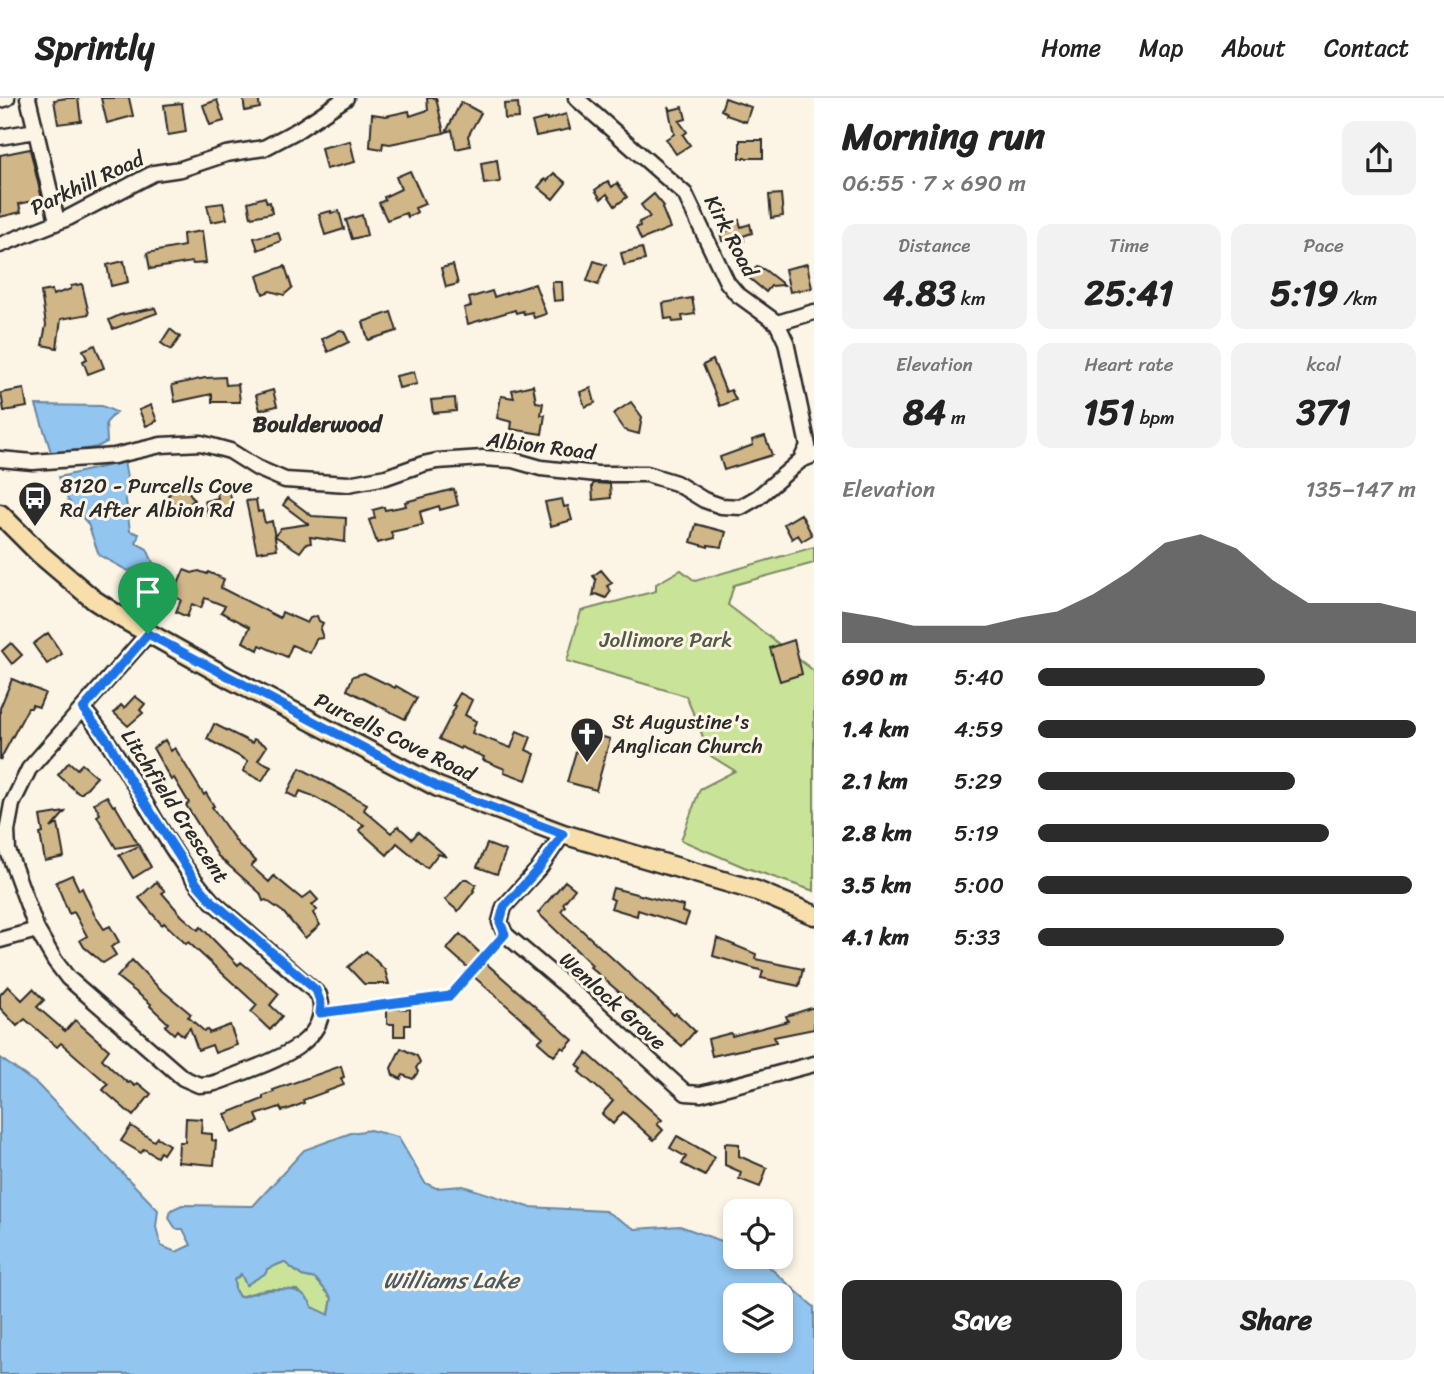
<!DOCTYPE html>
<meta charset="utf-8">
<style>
body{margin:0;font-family:Sriracha,sans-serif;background:#f2f2f2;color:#222;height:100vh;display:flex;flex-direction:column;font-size:26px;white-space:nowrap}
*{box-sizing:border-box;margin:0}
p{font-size:23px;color:#767676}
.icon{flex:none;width:38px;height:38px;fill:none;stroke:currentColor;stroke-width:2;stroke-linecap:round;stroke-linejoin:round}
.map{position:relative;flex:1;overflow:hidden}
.panel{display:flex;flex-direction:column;background:#fff;width:630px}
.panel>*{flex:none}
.buttons{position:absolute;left:723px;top:1101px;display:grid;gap:14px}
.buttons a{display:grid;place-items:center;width:70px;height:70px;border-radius:14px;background:#fff;box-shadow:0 4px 10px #0003;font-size:35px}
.pin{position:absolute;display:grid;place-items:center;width:60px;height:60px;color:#fff;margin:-72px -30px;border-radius:50% 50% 50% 0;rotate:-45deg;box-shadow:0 0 7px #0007}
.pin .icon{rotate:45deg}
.round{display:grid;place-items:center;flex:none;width:74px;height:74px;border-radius:14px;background:#f2f2f2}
.overview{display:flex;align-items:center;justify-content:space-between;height:119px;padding:0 28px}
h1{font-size:38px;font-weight:800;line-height:52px}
.metrics{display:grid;grid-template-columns:repeat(3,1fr);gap:10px;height:119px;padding:7px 28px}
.metrics div{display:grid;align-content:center;border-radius:14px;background:#f2f2f2;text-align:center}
.metrics b{font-size:35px;font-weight:800}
.metrics small{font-size:19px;font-weight:400}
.metrics p{font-size:19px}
.chart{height:196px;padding:14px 28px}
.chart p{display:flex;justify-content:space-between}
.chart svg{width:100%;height:126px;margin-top:7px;fill:#2b2b2b;opacity:.7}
.cta{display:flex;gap:14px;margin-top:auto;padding:14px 28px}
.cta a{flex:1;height:80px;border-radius:14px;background:#2b2b2b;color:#fff;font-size:28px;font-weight:800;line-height:80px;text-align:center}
.cta a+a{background:#f2f2f2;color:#222}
ul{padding:0 28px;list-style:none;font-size:23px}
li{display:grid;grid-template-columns:112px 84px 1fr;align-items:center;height:52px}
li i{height:18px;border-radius:9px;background:#2b2b2b}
header{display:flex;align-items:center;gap:42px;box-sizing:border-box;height:98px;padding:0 35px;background:#fff;border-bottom:2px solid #e0e0e0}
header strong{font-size:33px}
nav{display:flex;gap:38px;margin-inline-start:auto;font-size:24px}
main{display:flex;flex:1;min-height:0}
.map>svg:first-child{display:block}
.green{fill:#c9e399;stroke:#7a8762;stroke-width:2}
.water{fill:#92c5ef;stroke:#6987a1;stroke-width:2;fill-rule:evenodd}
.building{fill:#d1b687;stroke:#2b2b2b;stroke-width:2}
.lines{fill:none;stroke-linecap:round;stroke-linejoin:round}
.minor-casing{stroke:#2b2b2b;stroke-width:19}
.major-casing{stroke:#2b2b2b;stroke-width:23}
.path{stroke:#2b2b2b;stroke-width:2.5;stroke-dasharray:7 5;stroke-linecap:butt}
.minor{stroke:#fcf5e5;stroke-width:14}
.major{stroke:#f8deab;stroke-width:18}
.route-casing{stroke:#fff;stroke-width:14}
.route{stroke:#1a73e8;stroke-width:9}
.labels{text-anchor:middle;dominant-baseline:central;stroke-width:6;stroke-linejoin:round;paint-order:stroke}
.street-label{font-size:21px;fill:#2b2b2b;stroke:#fcf5e5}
.poi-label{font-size:21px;fill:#2b2b2b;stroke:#fcf5e5;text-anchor:start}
.park-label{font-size:21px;fill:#525946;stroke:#fcf5e5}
.neighbourhood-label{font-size:23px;font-weight:bold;fill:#2b2b2b;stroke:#fcf5e5}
.water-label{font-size:23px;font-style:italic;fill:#4a5966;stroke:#fcf5e5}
</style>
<header>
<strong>Sprintly</strong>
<nav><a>Home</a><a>Map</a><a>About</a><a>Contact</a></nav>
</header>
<main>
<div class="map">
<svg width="814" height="1276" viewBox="0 0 814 1276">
<rect width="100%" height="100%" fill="#fcf5e5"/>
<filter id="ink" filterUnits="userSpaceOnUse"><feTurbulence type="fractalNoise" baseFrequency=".0143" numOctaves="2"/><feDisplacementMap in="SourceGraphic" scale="14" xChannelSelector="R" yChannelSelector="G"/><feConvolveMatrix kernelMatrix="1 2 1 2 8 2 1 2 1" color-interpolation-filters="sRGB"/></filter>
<g filter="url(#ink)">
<!-- green -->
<path class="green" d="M814 449V465L734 487 728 507 814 573V793L744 769 681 742 700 691 735 673 711 658 686 598 567 563 581 513 656 493V486L681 472 695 483Z
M284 1164 302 1178 316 1181 332 1200 329 1217 312 1209 298 1192 268 1191 239 1199 235 1192 234 1182 242 1176 247 1187 267 1171Z"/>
<!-- water -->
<path class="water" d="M36 307 102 308 116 314 106 325 107 344 97 349 52 357Z
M124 364 128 384 125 395 130 433 139 436 136 445 147 451 158 476 140 468 128 473 99 457 88 426 68 402 59 379Z
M0 960 37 986 158 1112 156 1129 161 1148 176 1154 191 1147 183 1131H176L169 1120 171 1112 182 1107 253 1108 304 1052 351 1035 370 1032 398 1039 425 1085 436 1090 463 1088 529 1109 605 1113 635 1131 680 1128 735 1148V1158L758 1159 814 1209V1276H0ZM284 1164 302 1178 316 1181 332 1200 329 1217 312 1209C306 1190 285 1190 268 1192 258 1192 249 1198 239 1199L235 1192 234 1182 241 1176 246 1187 266 1175 267 1171ZM780 1197V1242H735V1197Z"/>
<!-- building -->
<path class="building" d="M67 0H78L81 23 58 26 54 2Z
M101 0H129L133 18 107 25Z
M243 0H258L260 10 245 13Z
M427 0H436L444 35 390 46 383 45 382 51 370 49 372 16 386 18 409 13 410 18 428 12Z
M725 0 751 9 746 24 726 17 727 15 721 12Z
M217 2 224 23 210 27 203 7Z
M461 4 481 15 468 38 470 48 456 51 452 32 446 34Z
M182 5 186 34 168 37 164 7Z
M518 5 519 20 505 21 504 6Z
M668 8 671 12 683 9 686 21 679 23 687 34 683 37 690 47 676 56 666 41 674 36Z
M566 16 570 31 536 38 532 24 547 20V22Z
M740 42H763V60H740Z
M350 43 355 64 326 71 321 50Z
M30 51 42 101 19 106 21 114 0 119V57Z
M497 62 500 84 484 86 481 65Z
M410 73 425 106 415 110 417 114 408 119 406 115 387 122 379 105 385 102 384 99 401 91 396 79Z
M554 75 566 85 553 101 538 89 545 81 547 83Z
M608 83 612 89 617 85 627 99 615 108 607 96 601 101 595 92Z
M654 96 664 108 662 110 670 130 641 142 636 130 640 128 639 124 650 119 641 107Z
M781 96 783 118 771 120 769 97Z
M265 99 267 105 270 104 272 115 251 119 248 104Z
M223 105 227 121 211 124 207 107Z
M331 113V115L339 113 344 131 325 137 319 116Z
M362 117 367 137 352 141 346 122Z
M739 122 741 129 750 126 752 135 743 138 744 143 733 146 731 141 722 143 720 134 729 132 727 125Z
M202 133 206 165 193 166 192 164 150 171 147 155 184 148 183 136Z
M278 134 281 143 258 152 254 140Z
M642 150 645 162 624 167 621 155Z
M124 163 128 184 111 188 107 167Z
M594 163 606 167 598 187 587 183Z
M807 166 812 190 790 194 785 171Z
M453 167 458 186 446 189 441 170Z
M285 168 292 190 284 197 270 193 263 196 257 178Z
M757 168 765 172 784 187 771 188 766 194 748 179Z
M552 184H562L563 202 554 203Z
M82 186 89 216 61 221 57 250 42 247 46 227 41 194 52 192 53 197 71 191V188Z
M535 186 546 216 534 220 532 214 524 216 523 213 516 215 515 212 468 226 464 210 471 208 469 200 492 193 494 199Z
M692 200 695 216 682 218 683 223 673 224 672 220 665 221 663 205Z
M155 210 157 215 113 231 109 222 120 217Z
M391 214 397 233 368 242 363 224Z
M170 231 180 239 171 252 161 245Z
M340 232 344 233 349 244 328 254 322 241Z
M95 247 104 270 88 276 83 263 87 261 83 252Z
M713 262 726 294 731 292 736 302 720 308 703 267Z
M414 274 417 286 399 290 396 278Z
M225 279 226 287 238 286 240 304H212V296L175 304 172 287 205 280Z
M533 287 536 304 543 305 541 317H545L542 336 511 331 512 324 497 320 501 298 514 300 512 292Z
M591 290 595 305 585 309 580 294Z
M24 291 27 309 4 313 1 295Z
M273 292 277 308 260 312 256 297Z
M455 300 456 313 433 315 431 302Z
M631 304 642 319 639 336 624 332 613 316Z
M151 307 157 323 146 328 139 312Z
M765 338 772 357 724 372 720 359 753 347 752 342Z
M594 385 610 386 611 400 593 402 592 388Z
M184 386 194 402 185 409 181 404 175 408 168 397Z
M228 388 234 412 208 418 205 403 218 400 216 391Z
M454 391 458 407 440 412 439 408 420 414 423 427 391 434 393 441 377 445 369 422 375 420 373 412 384 409 385 412 406 408 405 404Z
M288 400 312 418 346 420 345 444 310 439 311 445 306 446 300 454 275 438 281 430 308 426 283 407Z
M562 401 564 409 568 408 572 422 551 428 545 404Z
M256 402 258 414 262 413 265 425 272 423 277 451 257 454 246 403Z
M801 416 812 437 802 443 798 437 792 441 784 426Z
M696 426 726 434 722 449 708 447V449L691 444Z
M184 472 192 475 199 473 207 476 208 474 224 481 221 490 280 520 282 514 307 525 310 520 317 518 319 523 323 525 320 531 323 540 316 541 310 555 292 547 287 559 260 547 258 552 243 544 250 529 221 514 225 508 205 500 201 510 192 506 187 519 176 514 181 502 173 498Z
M601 472 612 485 607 488 611 493 606 500 596 496 593 498 596 482 593 478Z
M48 535 62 556 47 566 33 546Z
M794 542 802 576 780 583 770 550Z
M11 545 22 557 12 566 2 553Z
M364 575 395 590 396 588 417 600 405 621 347 592 353 578Z
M12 581 45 595 39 609 32 607 31 610H28L0 662V610Z
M460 595 472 602 465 617 476 623 472 635 511 650 517 633 531 639 526 652 535 656 526 682 504 674 505 671 483 662 484 659 461 649 460 651 439 641 456 608 453 607Z
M135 598 145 606 140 612 143 615 128 628 114 615 121 607 124 610Z
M214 626 252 645 254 641 267 648 258 662 271 668 262 683 243 673 248 663 207 641Z
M582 633 610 641 596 692 567 684Z
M165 642 171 653 175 650 204 697 206 695 214 708 212 709 238 746 256 763 251 768 269 784 274 778 302 801 311 794 318 802 312 807 317 812 313 815 320 827 305 840 283 814 266 802 263 803 260 795 218 758 186 707 189 705 174 680 171 682 153 650Z
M69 664 77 671 82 666 97 679 82 695H78L58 677Z
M300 670 367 706 364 712 391 735 398 728 412 741 418 734 447 759 438 756 427 770 397 745 387 757 359 732 364 727 313 698 300 693 297 700 287 695Z
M107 698 113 708 115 707 138 746 116 750 97 718 100 716 94 705Z
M65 714 51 730 58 726 64 759 45 763 40 736 43 735 40 718Z
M487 746 506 753 497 776 477 769Z
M139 748 151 769 133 780 119 757Z
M72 777 79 792 82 790 94 816 104 831 110 828 119 844 111 849 116 857 103 865 84 849 80 842 87 838 74 814 69 816 56 784Z
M464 781H468L476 787 473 792 474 793 458 813 445 802Z
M565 783 575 791 563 806 565 808 561 813 674 917 676 915 695 933 682 948 590 869 592 867 538 815Z
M156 784 165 793 162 795 182 818 198 832 201 829 238 867 241 864 279 896 270 907 282 918 270 932 251 914 257 907 188 844 186 846 164 825 162 827 139 800Z
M613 790 683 808 682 814 689 816 685 827 638 812 637 818 611 810 614 802 610 800Z
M460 836 481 856 479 859 573 942 565 951 562 949 554 958 538 944 543 939 473 878 475 876 447 851Z
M717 840 756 856 755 861 803 871 799 888 761 880 763 873 713 858Z
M366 853 385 872 389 886H364L348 869Z
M132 862 157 888 191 916 188 919 204 933 208 932 209 935 230 927 237 947 215 955 212 947 198 952 190 930 183 938 177 932 174 936 165 928 168 925 150 908 151 906 117 879Z
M8 888 22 902 33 891 44 902 37 909 65 933 75 922 109 952 102 961 112 971 128 985 130 984 135 988 138 985 151 996 133 1018 103 992 108 986 61 945 57 949 25 921 17 928 0 910V897Z
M814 909V931L774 939 776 944 712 958 708 941 731 935 732 938 788 923 786 918Z
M387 911H410V927H405V938H394V926H387Z
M401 950 417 958 420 964 416 970 418 974 413 981 403 977 401 981 393 977 391 970Z
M587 955 662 1022 657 1026 663 1032 654 1042 623 1014 613 1026 602 1016 613 1003 579 974 582 971 577 967Z
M341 968 344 979 341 980 344 987 303 1002 304 1005 289 1011 282 1013 280 1009 256 1017 259 1024 232 1035 225 1016 263 1001V998L274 994 273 992Z
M186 1020 202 1021 201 1035 212 1036V1042L216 1043 214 1067 178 1064 179 1044H185Z
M131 1028 154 1043 157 1039 169 1047 163 1056 160 1054 157 1059 144 1051 141 1055 121 1043Z
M677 1038 715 1059 705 1078 682 1066 686 1059 670 1050Z
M725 1045 739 1046V1058L767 1070 760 1089 739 1081 741 1074 725 1067Z"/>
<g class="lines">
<!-- minor casing -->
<g class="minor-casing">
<path id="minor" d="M28 0 57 123
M576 0 685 96 727 184 737 196 777 225 786 244 808 348 801 362
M0 2 7 0
M0 39 35 33
M0 147 68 120 154 75 181 71 226 56 264 50 298 32 346 0
M777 225 814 214
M0 361 33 364 114 358 161 347 201 345 230 353 257 370 285 382 348 386 386 379 423 366 437 363 483 360 513 362 541 370 597 376H647L676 385 704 402 721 408 741 409 758 399 801 362 814 357
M83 611C133 670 160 746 212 803L319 897C333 941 278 961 247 973 235 977 223 983 211 986L199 987 183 980 68 880 55 863 37 832 8 753 7 733 12 706 29 671 148 536
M563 736 540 769 504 809 500 824 505 836 590 908 686 995 701 996 814 966
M0 842 37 832"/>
</g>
<!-- major casing -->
<g class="major-casing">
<path id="major" d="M0 416 40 456 94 502 125 522 227 579 438 689 563 736 757 793 814 817"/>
</g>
<!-- path -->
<path class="path" d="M334 913 450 898 496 846"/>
<!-- minor -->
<use href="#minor" class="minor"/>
<!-- major -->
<use href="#major" class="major"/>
</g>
</g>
<g class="lines" filter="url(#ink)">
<!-- route casing -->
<g class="route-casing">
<path id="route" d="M148 536 438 689 563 736 540 769 504 809 500 824 505 836 450 898 320 915 321 906 316 892 212 803 197 786 129 680 108 643 83 611Z"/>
</g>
<!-- route -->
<use href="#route" class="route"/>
</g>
<!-- icons -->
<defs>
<g id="bus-pin" transform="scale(1.75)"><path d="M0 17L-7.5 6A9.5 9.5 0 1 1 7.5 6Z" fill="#2b2b2b" stroke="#fcf5e5"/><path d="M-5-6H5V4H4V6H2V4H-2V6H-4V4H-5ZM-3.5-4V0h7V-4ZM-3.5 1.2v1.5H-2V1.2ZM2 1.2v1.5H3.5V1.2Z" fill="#fff"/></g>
<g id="church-pin" transform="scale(1.75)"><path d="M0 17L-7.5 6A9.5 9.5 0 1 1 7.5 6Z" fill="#2b2b2b" stroke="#fcf5e5"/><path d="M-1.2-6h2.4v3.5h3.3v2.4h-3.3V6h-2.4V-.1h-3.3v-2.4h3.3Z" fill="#fff"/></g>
</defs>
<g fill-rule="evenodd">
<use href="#bus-pin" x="35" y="400"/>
<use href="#church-pin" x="587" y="636"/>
</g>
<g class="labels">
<!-- street labels -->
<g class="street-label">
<text transform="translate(87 85) rotate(-25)">Parkhill Road</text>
<text transform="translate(731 138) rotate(62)">Kirk Road</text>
<text transform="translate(541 348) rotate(7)">Albion Road</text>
<text transform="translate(395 639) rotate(26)">Purcells Cove Road</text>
<text transform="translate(175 708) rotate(57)">Litchfield Crescent</text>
<text transform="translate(613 903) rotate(42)">Wenlock Grove</text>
</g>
<!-- poi labels -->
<g class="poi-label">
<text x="60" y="388">8120 - Purcells Cove<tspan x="60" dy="24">Rd After Albion Rd</tspan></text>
<text x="612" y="624">St Augustine's<tspan x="612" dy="24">Anglican Church</tspan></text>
</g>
<!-- park labels -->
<g class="park-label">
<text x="666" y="542">Jollimore Park</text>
</g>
<!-- neighbourhood labels -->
<g class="neighbourhood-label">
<text x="317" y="326">Boulderwood</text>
</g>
<!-- water labels -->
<g class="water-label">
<text x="451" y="1182">Williams Lake</text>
</g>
</g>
</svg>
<div class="buttons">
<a><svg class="icon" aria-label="locate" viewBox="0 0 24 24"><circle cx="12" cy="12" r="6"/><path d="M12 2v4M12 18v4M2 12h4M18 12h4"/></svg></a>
<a><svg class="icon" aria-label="layers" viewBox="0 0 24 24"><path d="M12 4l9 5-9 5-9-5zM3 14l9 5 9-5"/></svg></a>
</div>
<div class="pin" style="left:148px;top:536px;background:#1e9e55"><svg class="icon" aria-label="arrive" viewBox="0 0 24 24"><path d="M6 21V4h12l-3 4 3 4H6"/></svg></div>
</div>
<section class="panel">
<div class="overview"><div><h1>Morning run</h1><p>06:55 · 7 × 690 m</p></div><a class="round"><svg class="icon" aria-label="share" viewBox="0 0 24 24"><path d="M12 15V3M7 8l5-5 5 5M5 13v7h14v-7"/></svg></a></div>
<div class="metrics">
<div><p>Distance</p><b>4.83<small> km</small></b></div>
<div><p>Time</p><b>25:41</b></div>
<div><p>Pace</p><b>5:19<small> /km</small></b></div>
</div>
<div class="metrics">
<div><p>Elevation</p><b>84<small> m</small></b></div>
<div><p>Heart rate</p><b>151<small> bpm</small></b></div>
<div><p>kcal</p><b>371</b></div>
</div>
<div class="chart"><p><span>Elevation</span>135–147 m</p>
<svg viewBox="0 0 160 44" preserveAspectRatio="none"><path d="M0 44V33L10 35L20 38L30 38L40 38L50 35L60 33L70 27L80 19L90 9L100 6L110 11L120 22L130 30L140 30L150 30L160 33V44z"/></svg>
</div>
<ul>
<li><b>690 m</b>5:40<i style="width:60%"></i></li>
<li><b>1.4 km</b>4:59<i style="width:100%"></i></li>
<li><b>2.1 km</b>5:29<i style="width:68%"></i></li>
<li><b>2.8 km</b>5:19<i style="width:77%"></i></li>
<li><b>3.5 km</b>5:00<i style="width:99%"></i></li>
<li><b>4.1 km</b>5:33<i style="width:65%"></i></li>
</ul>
<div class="cta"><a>Save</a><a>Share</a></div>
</section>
</main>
